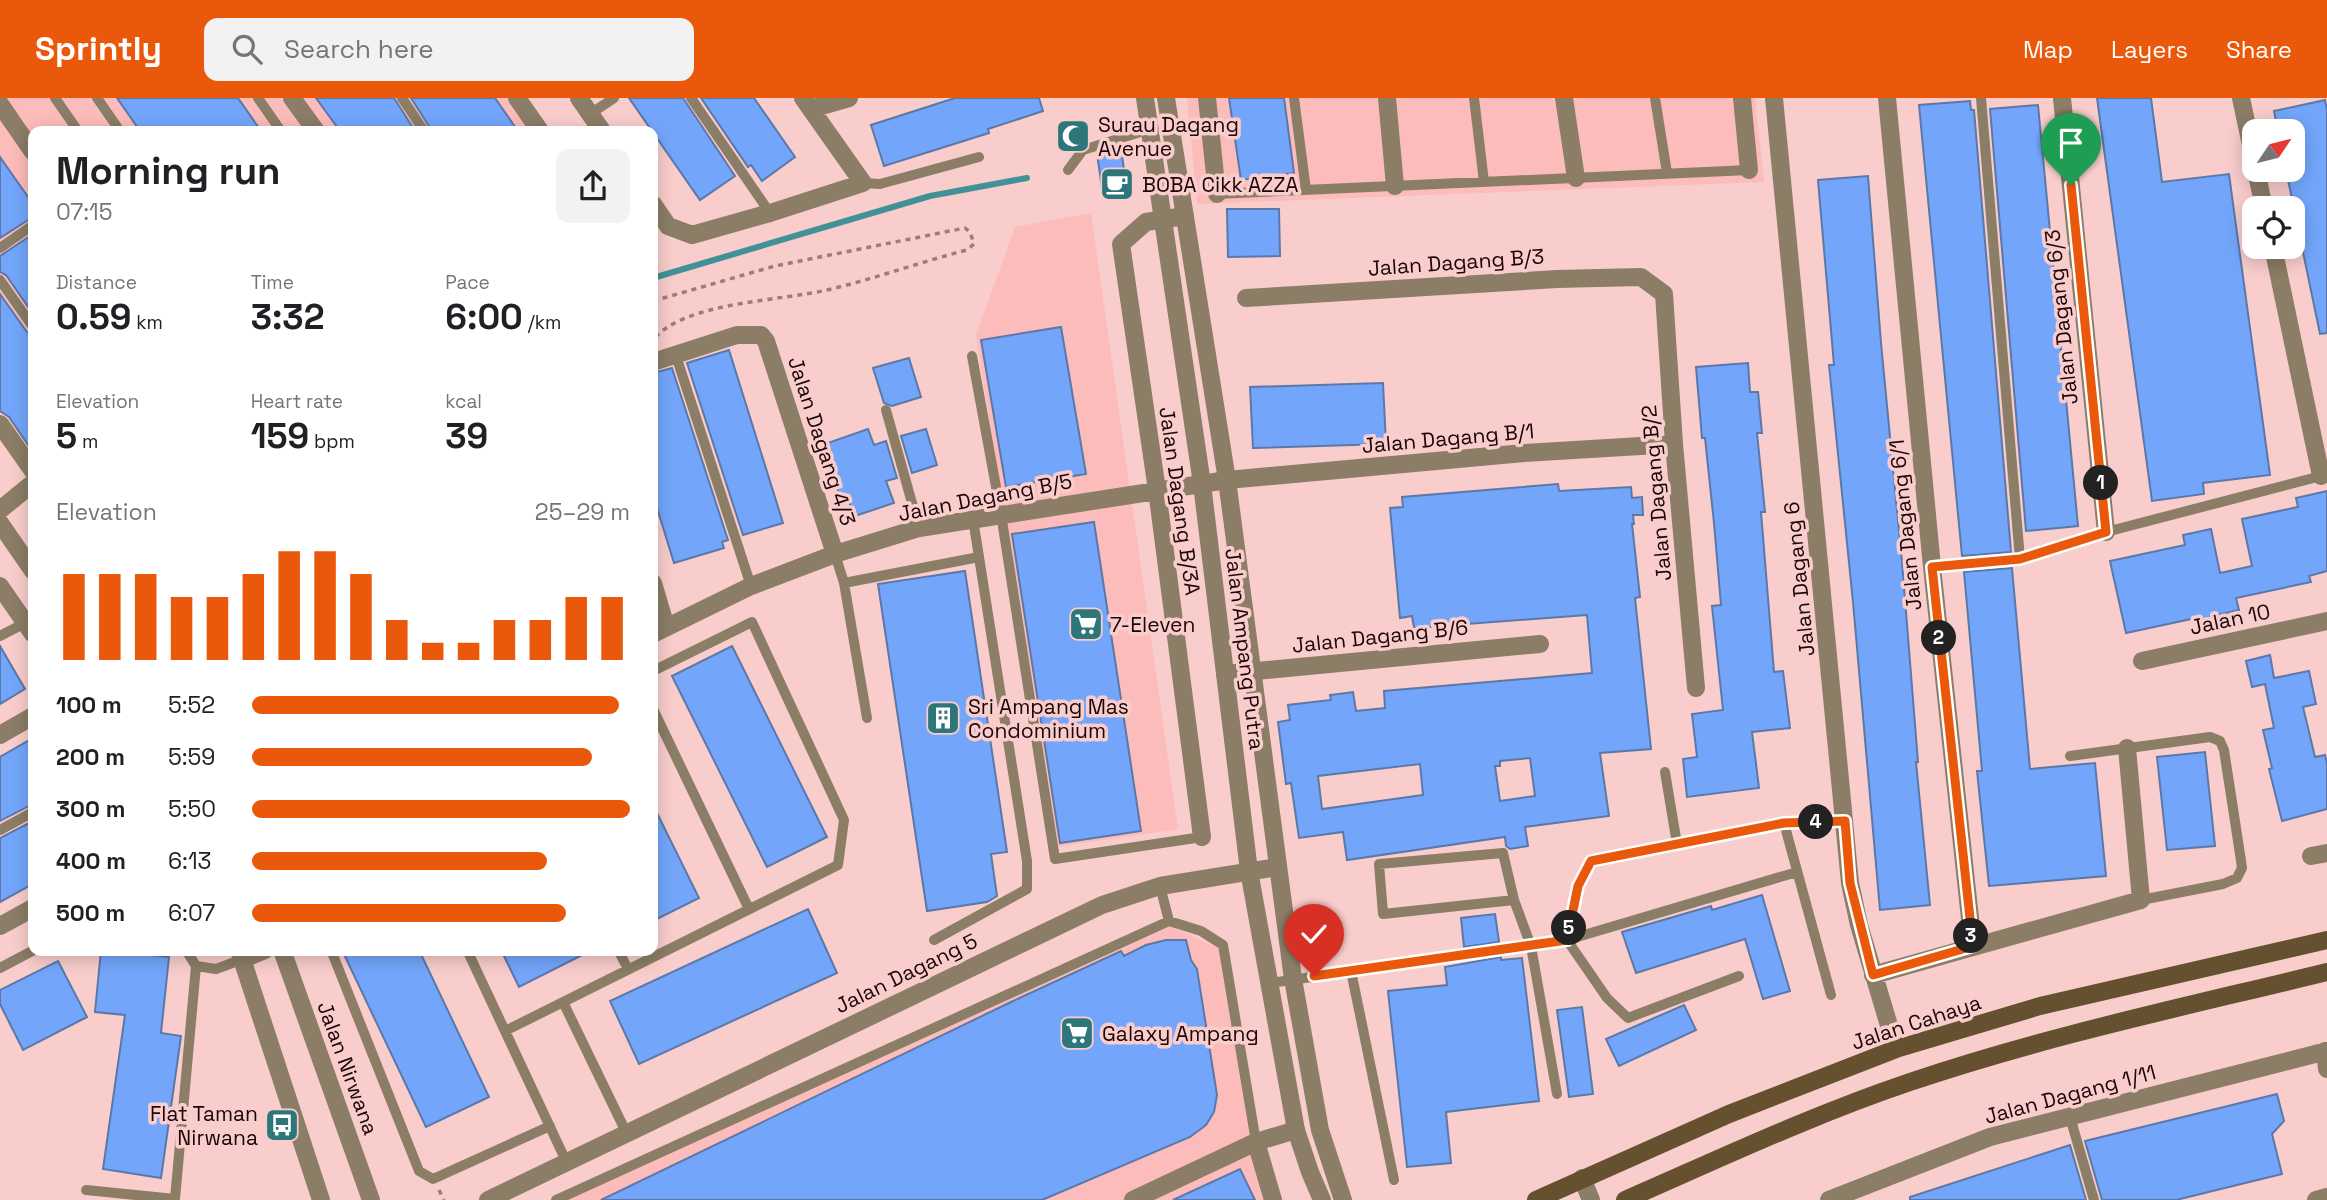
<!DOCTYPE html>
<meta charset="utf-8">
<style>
body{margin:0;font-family:"Space Grotesk",sans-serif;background:#f2f2f2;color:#202124;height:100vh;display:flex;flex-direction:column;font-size:26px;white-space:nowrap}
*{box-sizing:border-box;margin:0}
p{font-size:23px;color:#757577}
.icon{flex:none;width:38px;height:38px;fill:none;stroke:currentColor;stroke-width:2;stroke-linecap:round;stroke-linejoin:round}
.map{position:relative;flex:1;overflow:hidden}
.drawer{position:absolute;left:28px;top:28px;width:630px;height:830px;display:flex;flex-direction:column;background:#fff;border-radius:14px;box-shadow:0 4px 18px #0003}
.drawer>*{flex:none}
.needle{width:46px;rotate:55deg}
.tools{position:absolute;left:2242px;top:21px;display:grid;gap:14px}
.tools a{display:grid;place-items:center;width:63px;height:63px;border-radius:14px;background:#fff;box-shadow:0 4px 18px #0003;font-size:35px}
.pin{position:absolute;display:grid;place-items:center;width:60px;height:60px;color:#fff;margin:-72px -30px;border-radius:50% 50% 50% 0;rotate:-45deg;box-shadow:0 0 7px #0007}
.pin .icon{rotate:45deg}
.km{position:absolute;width:35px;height:35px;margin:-18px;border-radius:50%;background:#222;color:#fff;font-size:19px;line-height:35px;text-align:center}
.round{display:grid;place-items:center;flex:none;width:74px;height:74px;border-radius:14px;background:#f2f2f2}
.headline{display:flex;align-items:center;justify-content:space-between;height:119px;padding:0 28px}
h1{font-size:38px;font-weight:700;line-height:52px}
.stats{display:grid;grid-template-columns:repeat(3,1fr);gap:10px;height:119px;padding:7px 28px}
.stats div{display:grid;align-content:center}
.stats b{font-size:35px;font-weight:700}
.stats small{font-size:19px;font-weight:400}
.stats p{font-size:19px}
.chart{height:196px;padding:14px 28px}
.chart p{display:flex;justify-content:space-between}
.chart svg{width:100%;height:126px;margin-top:7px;stroke:#ea580c;stroke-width:6}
ul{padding:0 28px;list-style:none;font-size:23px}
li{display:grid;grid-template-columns:112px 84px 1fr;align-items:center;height:52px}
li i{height:18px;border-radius:9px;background:#ea580c}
header{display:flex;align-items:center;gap:42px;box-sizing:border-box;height:98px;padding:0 35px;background:#ea580c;color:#fff}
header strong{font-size:33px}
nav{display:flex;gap:38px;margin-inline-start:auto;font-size:24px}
.search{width:490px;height:63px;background:#f2f2f2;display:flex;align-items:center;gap:18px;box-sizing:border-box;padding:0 24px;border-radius:14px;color:#757577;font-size:26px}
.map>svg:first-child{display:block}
.built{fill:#fcbcbb}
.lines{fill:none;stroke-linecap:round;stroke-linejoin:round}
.stream{stroke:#419297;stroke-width:6}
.building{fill:#73a6fb;stroke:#5b78a8;stroke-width:2;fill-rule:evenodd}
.path{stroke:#9f7b7b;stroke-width:3.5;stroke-dasharray:5 5;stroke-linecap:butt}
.service{stroke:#8b7d66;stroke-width:10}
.minor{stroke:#8b7d66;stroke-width:18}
.tertiary{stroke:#8b7d66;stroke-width:18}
.secondary{stroke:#65512f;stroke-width:18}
.route-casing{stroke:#fff;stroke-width:14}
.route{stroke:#ea580c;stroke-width:9}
.labels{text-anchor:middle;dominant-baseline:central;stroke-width:7;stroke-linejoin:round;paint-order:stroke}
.poi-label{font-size:21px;fill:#1c0506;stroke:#f9cdcc;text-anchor:start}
.street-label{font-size:21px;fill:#1c0506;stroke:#f9cdcc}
</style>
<header>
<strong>Sprintly</strong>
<div class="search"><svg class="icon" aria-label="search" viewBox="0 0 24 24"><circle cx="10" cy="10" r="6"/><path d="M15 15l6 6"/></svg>Search here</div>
<nav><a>Map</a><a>Layers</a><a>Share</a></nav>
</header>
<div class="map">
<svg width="2327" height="1102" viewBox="0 0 2327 1102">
<rect width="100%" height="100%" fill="#f9cdcc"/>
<!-- built -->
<path class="built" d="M0 0H508L531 33H33V356L0 309Z
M1187 0H1755L1764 84 1197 106Z
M1091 115 1178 731 1056 749 976 237 1015 129Z
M1171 828 1218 850 1252 1053 1266 1102H568Z"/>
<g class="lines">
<!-- stream -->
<path class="stream" d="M653 180 930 98 1027 80"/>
</g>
<!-- building -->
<path class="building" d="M117 0H238L261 33H140Z
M316 0H394L415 33H340Z
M411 0H495L518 33H432Z
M629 0H683L735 78 700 102Z
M701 0H754L795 59 762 83 751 67 748 69Z
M955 0H1039L1043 13 988 31 989 35 884 68 871 27Z
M1229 0H1284L1294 75 1241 82Z
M2097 0H2151L2162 84 2229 76 2270 377 2203 385 2204 396 2152 403Z
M2325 2 2327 12V235L2320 236 2286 72H2292V33H2278L2274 13Z
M1970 3 1971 12H1974L2011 454 1962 458 1919 7Z
M2038 7 2078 428 2026 433 1990 11Z
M1121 50 1127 93 1103 97 1097 56Z
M0 59 33 106V119L0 140Z
M1868 78 1881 245 1902 464 1918 664H1916L1930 807 1880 812 1853 504 1829 267H1834L1818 82Z
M1227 111H1279L1280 158 1228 159Z
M33 136V216L6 177 0 174V158Z
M0 196 27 234 33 237V354L9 319 0 313Z
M1061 229 1086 376 1006 389 981 242Z
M729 252 783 425 743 437 687 265Z
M909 260 921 299 892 308 884 305 873 270Z
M1748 265 1750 294H1758L1762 335H1757L1765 414H1761L1774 574 1783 573 1790 630 1752 634 1759 690 1687 699 1683 661 1697 659 1692 616 1723 612 1712 508 1721 507 1714 425 1705 340H1702L1696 269Z
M672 270 728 442 722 444 724 450 674 465 653 397V275Z
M1383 285 1386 346 1253 350 1250 289Z
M868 331 874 347 886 343 897 380 886 383 894 405 855 418 849 404 843 407 822 347Z
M926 331 937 367 912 375 901 338Z
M1558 386 1559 393 1631 389 1632 400 1642 399 1643 417H1633L1634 426H1632L1640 499 1635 500 1651 651 1600 655 1609 718 1525 729 1528 748 1510 751 1506 748 1505 739 1347 762 1343 734 1299 740 1291 685 1286 686 1278 624 1290 622 1288 607 1331 602 1330 597 1353 594 1356 613 1385 610 1384 593 1592 575 1587 517 1414 530 1412 518 1400 520 1390 410 1403 409 1402 399ZM1530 660 1535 698 1500 703 1495 668H1500V663ZM1420 666 1423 697 1322 711 1318 678Z
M2327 393V473L2309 478 2311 484 2236 500 2239 512 2218 517 2220 525 2198 530 2196 520 2126 535 2110 463 2185 447 2183 437 2211 431 2220 475 2252 468 2242 421 2298 409 2296 400Z
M1094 424 1141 733 1060 745 1012 436Z
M2012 470 2030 671 2095 665 2106 778 1989 788 1977 673H1982L1964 474Z
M965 473 1007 754 991 756 997 798 987 804 927 813 878 486Z
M0 548 25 591 0 606Z
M732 548 827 739 767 769 672 578Z
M2270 557 2274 580 2309 573 2316 606 2303 609 2315 659 2325 657 2327 665V711L2282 723 2269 671 2272 670 2263 632 2274 630 2265 586 2252 589 2246 563Z
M33 640V706L0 723V659Z
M2205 654 2215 748 2167 752 2157 659Z
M653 707 699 800 653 823Z
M33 723V786L0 804V740Z
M1762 797 1790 893 1763 901 1745 841 1636 875 1622 834 1711 808 1712 812Z
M808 811 837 875 639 966 610 903Z
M1495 816 1499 844 1464 849 1461 820Z
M1166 842H1186L1191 862 1197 871 1217 997 1214 1014 1206 1027 1190 1039 1042 1102H601L1011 904 1121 853 1124 858 1146 847Z
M101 852 169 859 161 935 181 938 161 1080 103 1071 125 917 95 914Z
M342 852H419L489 999 426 1029Z
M501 852H592L519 889Z
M1501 859V862L1522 860 1539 1003 1446 1014 1451 1065 1407 1069 1388 893 1447 887 1445 869Z
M58 863 87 919 23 952 0 906V892Z
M1684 907 1696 932 1619 968 1606 941Z
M1582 909 1593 996 1569 999 1557 912Z
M2277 996 2284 1023 2272 1036 2282 1076 2176 1102H2102L2085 1043Z
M2070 1047 2086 1102H1910V1099Z
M1240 1071 1255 1102H1173Z"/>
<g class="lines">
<!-- path -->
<path class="path" d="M653 203 775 168 965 130 970 134 974 146 967 152C920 164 874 181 827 192 780 203 683 204 653 242
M439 1092 444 1102"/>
<!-- service -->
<path class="service" d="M55 0 78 33
M97 0 120 33
M258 0 281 33
M402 0 424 33
M691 0 770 115
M1294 0 1306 92
M1474 0 1484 84
M1655 0 1667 75
M1981 0 2020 461
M590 16 614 0
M1068 72 1083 52 1150 31
M863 85 880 86 979 59
M1217 96 1749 72
M0 150 33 127
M0 182 33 229
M676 258 751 488
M972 258 1001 416 1055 761 1202 739
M886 312 919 430
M835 456 844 485
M1932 469 2020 461 2106 434 2321 378
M0 538 25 525
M653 611 749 811
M867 620 844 485 979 459
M2070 658 2210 639 2220 643 2224 652 2240 756 2242 770 2237 780 2223 786 2141 802
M1665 674 1677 746
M1784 725 1831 897
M0 732 33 714
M1160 788 1169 823
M1514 802 1383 816 1379 766 1503 755 1514 802 1531 848 1557 996
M934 842 1027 791V763L973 421
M331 852 419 1073 433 1081 550 1028
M467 852 566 1063
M618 852 628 871
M196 868 216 871 243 861
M0 870 34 852
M1351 873 1394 1082
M1739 878 1628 920 1607 900 1567 842 1797 774
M1270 885 1567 842 1578 788 1591 763 1784 725 1845 723
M563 904 626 1034
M505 933 838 767 844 722 752 524 653 573
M2070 1019 2094 1102
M86 1092 175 1101 196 868 186 852
M556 1102 1169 823 1201 833 1223 847 1256 1044"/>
<!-- minor -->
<path class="minor" d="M292 0 316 33
M517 0 540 33
M579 0 602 33
M1207 0 1217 96
M1387 0 1395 88
M1564 0 1576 80
M1742 0 1749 72
M1774 0 1850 785 1859 827 1896 951
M1887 0 1932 469 1973 848
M2062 0 2106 434
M2241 0 2254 61
M0 6 33 54
M811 11 849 0
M2256 72 2264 110
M653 106 668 128
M1185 118 1146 124 1121 146 1157 392 1202 739
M668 128 692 137 770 115 863 85 803 0
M2273 149 2321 378
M1246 200 1557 181 1641 179 1664 196 1674 346 1696 590
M653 264 737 237H761L766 243 835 456
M0 326 33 373
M0 412 33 385
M653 485 666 529
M653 536 751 488 835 456 919 430 1227 382 1524 355 1674 346
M2142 563 2327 523
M1225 576 1540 546
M0 637 33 618
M2311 758 2327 755
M0 828 33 810
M1873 877 2141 802 2127 650
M2325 953 2327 971
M1256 1044 1273 1102
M488 1102 1102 807 1160 788 1278 769
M1133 1102 1256 1044 1296 1032
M1829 1102 1990 1039 2327 953
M2316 1102 2327 1099"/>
<!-- tertiary -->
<path class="tertiary" d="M1145 0 1202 386 1249 773 1296 1032 1310 1074 1322 1102
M1166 0 1227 382 1293 881 1320 1032 1343 1102
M0 425 33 473
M0 488 33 536
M239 852 321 1102
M282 852 371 1102
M243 861 265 852
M1582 1080 1591 1102"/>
<!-- secondary -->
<path class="secondary" d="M1536 1102 1729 1016 1896 951 2040 908 2327 842
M1625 1102C1719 1061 1812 1017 1910 984 2046 938 2188 908 2327 874"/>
</g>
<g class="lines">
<!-- route casing -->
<g class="route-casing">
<path id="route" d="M1314 878 1567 842 1578 788 1591 763 1784 725 1845 723 1850 785 1873 877 1973 848 1932 469 2020 461 2106 434 2071 87"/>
</g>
<!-- route -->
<use href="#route" class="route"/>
</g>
<!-- icons -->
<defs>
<g id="mosque-square" transform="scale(1.75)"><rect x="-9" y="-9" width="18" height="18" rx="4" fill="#2d777b" stroke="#f9cdcc"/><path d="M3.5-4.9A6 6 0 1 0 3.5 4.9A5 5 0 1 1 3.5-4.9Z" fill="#fff"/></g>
<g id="cafe-square" transform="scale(1.75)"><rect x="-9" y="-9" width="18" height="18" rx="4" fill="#2d777b" stroke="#f9cdcc"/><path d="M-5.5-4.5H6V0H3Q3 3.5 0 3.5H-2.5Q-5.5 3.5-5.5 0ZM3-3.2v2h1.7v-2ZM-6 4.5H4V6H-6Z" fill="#fff"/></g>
<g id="supermarket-square" transform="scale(1.75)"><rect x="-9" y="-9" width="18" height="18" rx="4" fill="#2d777b" stroke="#f9cdcc"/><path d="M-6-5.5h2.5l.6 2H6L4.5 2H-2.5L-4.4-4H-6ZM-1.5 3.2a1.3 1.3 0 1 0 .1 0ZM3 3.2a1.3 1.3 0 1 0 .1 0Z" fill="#fff"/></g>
<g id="building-square" transform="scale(1.75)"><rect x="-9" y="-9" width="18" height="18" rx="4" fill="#2d777b" stroke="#f9cdcc"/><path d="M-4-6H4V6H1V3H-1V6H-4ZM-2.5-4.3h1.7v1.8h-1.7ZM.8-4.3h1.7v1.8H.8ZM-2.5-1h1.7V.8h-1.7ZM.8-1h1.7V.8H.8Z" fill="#fff"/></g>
<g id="bus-square" transform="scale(1.75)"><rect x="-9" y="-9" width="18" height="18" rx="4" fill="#2d777b" stroke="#f9cdcc"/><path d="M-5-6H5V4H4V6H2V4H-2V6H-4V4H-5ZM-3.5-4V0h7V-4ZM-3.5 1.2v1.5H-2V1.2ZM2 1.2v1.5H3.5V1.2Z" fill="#fff"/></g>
</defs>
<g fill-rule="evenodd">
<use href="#mosque-square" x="1073" y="38"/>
<use href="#cafe-square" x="1117" y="86"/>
<use href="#supermarket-square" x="1086" y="526"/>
<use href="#building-square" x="943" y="620"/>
<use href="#supermarket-square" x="1077" y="935"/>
<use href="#bus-square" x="282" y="1027"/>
</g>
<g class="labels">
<!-- poi labels -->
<g class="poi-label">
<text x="1098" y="26">Surau Dagang<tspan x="1098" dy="24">Avenue</tspan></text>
<text x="1142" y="86">BOBA Cikk AZZA</text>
<text x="1110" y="526">7-Eleven</text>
<text x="968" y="608">Sri Ampang Mas<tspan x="968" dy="24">Condominium</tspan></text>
<text x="1102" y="935">Galaxy Ampang</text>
<text x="258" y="1015" text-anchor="end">Flat Taman<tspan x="258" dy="24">Nirwana</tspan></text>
</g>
<!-- street labels -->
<g class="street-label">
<text transform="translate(1456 164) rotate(-4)">Jalan Dagang B/3</text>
<text transform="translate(2061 219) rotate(-96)">Jalan Dagang 6/3</text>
<text transform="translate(1448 340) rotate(-5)">Jalan Dagang B/1</text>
<text transform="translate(822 343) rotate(72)">Jalan Dagang 4/3</text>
<text transform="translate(1656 395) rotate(-95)">Jalan Dagang B/2</text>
<text transform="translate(985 399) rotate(-11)">Jalan Dagang B/5</text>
<text transform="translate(1180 403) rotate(82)">Jalan Dagang B/3A</text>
<text transform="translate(1905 427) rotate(-96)">Jalan Dagang 6/1</text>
<text transform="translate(1799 481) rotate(-96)">Jalan Dagang 6</text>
<text transform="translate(2230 521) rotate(-12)">Jalan 10</text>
<text transform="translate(1380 538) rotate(-6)">Jalan Dagang B/6</text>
<text transform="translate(1245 551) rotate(83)">Jalan Ampang Putra</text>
<text transform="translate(906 875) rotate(-26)">Jalan Dagang 5</text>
<text transform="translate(1916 924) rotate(-18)">Jalan Cahaya</text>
<text transform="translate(348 970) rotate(70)">Jalan Nirwana</text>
<text transform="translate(2070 996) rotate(-15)">Jalan Dagang 1/11</text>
</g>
</g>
</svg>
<div class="tools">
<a><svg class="needle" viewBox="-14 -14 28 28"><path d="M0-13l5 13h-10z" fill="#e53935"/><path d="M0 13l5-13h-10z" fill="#757577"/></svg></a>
<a><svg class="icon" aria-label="locate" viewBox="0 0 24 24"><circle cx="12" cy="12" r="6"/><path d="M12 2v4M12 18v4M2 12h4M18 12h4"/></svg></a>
</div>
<div class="pin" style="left:2071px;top:87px;background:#1e9e55"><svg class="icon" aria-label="arrive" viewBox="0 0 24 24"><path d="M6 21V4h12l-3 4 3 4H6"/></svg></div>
<div class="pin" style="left:1314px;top:878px;background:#d93025"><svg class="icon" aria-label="check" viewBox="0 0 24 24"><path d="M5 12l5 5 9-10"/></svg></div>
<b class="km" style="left:2101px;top:385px">1</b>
<b class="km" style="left:1939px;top:540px">2</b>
<b class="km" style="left:1971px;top:838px">3</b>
<b class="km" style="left:1816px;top:724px">4</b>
<b class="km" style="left:1569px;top:830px">5</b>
<section class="drawer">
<div class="headline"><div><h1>Morning run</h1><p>07:15</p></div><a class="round"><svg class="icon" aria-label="share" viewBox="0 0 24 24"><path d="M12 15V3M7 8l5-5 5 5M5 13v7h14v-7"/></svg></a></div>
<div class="stats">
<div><p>Distance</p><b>0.59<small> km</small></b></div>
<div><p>Time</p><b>3:32</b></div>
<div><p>Pace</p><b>6:00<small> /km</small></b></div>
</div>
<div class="stats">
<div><p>Elevation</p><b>5<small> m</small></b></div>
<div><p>Heart rate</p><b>159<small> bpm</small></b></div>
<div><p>kcal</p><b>39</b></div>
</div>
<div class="chart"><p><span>Elevation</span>25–29 m</p>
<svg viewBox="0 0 160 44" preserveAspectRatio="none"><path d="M5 44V14M15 44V14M25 44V14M35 44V22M45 44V22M55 44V14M65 44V6M75 44V6M85 44V14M95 44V30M105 44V38M115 44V38M125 44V30M135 44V30M145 44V22M155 44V22"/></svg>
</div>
<ul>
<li><b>100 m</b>5:52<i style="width:97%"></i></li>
<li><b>200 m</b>5:59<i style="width:90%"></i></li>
<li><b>300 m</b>5:50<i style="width:100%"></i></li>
<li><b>400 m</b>6:13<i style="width:78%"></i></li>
<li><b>500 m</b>6:07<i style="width:83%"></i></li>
</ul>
</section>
</div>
